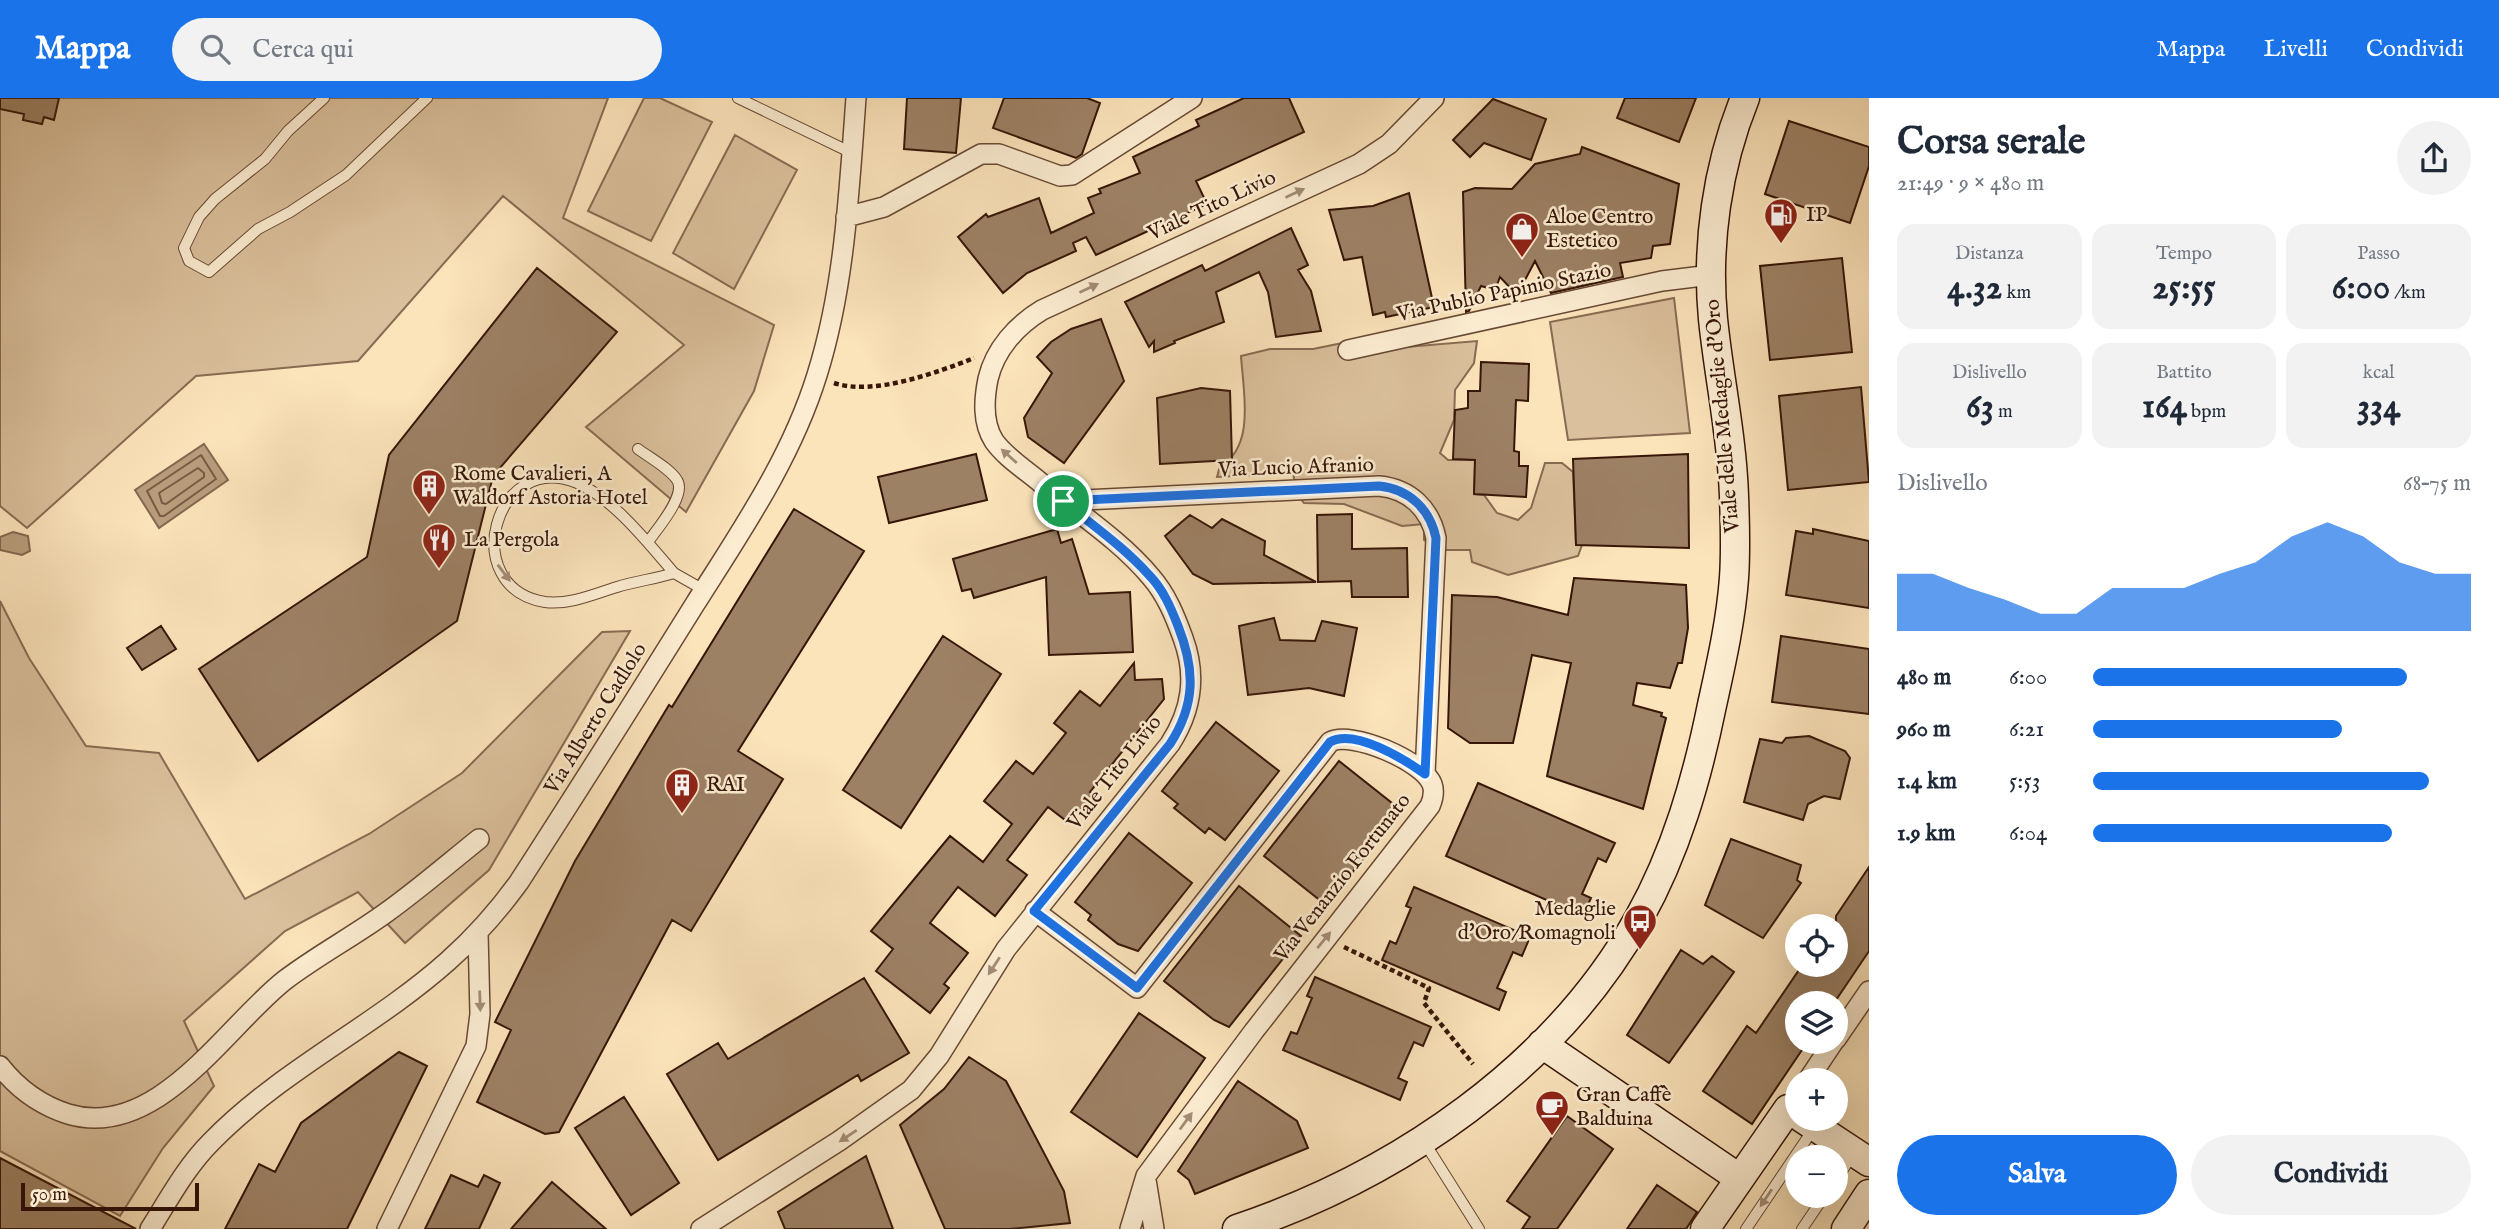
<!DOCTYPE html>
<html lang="it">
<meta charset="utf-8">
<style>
body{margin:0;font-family:"IM FELL English",serif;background:#f2f2f3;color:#1f2937;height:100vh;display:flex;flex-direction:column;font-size:26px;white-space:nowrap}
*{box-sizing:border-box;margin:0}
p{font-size:23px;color:#747a83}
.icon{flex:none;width:38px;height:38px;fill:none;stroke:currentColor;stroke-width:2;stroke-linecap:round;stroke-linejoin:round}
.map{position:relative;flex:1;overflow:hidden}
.panel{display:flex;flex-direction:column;background:#fff;width:630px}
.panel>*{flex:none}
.fabs{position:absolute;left:1785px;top:816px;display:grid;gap:14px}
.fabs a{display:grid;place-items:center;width:63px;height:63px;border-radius:50%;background:#fff;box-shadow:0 7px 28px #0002;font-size:35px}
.scale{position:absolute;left:21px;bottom:18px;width:178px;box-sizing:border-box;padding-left:7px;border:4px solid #371608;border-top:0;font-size:19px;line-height:24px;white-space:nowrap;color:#371608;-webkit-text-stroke:5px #fcedd2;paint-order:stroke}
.pin{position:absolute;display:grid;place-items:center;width:60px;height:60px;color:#fff;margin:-30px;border:4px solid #fff;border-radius:50%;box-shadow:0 2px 7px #0007}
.round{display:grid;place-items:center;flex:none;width:74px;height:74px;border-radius:37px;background:#f2f2f3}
.headline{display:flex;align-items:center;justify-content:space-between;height:119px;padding:0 28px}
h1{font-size:38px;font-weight:700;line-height:52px}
.metrics{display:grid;grid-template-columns:repeat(3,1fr);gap:10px;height:119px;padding:7px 28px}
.metrics div{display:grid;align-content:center;border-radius:18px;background:#f2f2f3;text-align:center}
.metrics b{font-size:35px;font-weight:700}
.metrics small{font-size:19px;font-weight:400}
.metrics p{font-size:19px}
.chart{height:196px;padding:14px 28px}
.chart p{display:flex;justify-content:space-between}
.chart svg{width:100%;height:126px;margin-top:7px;fill:#1a73e8;opacity:.7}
.action{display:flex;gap:14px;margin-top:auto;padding:14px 28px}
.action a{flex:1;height:80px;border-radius:42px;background:#1a73e8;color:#fff;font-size:28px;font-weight:700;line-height:80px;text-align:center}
.action a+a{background:#f2f2f3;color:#1f2937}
ul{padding:0 28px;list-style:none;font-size:23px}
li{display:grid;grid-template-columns:112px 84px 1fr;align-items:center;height:52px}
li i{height:18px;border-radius:9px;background:#1a73e8}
header{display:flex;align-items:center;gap:42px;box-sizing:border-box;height:98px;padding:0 35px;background:#1a73e8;color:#fff}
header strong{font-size:33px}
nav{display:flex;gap:38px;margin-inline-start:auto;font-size:24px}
.search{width:490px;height:63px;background:#f2f2f3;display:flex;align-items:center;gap:18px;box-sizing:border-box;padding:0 24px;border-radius:38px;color:#747a83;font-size:26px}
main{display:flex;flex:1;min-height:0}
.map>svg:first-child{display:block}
.green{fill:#dac09c;stroke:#886b52;stroke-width:2}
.water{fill:#b89d7d;stroke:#84674e;stroke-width:2}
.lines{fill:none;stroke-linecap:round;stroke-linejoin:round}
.shore{stroke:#785a42;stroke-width:2}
.building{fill:#9d8165;stroke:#371608;stroke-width:2}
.lane-casing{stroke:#684934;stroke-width:12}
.street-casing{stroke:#684934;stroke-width:22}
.secondary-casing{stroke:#371608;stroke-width:31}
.path{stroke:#371608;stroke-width:4.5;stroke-dasharray:5 3.5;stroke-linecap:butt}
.lane{stroke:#fcedd2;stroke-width:10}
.street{stroke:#fcedd2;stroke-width:19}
.secondary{stroke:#fcedd2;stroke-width:28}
.oneway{fill:#a38c77}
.route-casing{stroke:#fff;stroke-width:14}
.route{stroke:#1a73e8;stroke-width:9}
.labels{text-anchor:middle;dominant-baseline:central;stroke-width:5;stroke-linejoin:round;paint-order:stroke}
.street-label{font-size:21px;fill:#371608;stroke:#fcedd2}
.poi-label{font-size:21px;fill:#371608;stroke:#fcedd2;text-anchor:start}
</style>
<header>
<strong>Mappa</strong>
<div class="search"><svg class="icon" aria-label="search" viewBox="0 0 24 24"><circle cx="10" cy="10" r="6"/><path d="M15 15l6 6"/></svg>Cerca qui</div>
<nav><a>Mappa</a><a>Livelli</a><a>Condividi</a></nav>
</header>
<main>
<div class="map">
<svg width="1869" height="1131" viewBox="0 0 1869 1131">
<rect width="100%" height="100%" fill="#fbe3ba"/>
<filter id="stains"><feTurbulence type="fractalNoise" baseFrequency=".00286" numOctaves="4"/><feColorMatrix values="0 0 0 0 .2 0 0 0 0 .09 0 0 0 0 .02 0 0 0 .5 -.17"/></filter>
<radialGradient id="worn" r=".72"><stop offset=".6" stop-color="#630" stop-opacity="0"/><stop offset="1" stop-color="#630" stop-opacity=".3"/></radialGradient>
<!-- green -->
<path class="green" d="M0 0H608L563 120 774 227 754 293 686 414 586 329 684 247 503 98 358 263 196 278 27 430 0 408Z
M644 0H660L712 24 651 143 588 113Z
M735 37 797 72 734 191 673 155Z
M1674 200 1690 335 1568 342 1550 224Z
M1352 243 1382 251 1477 243 1474 265 1455 292 1454 322 1440 355 1448 362H1475L1474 396 1484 397 1497 415 1518 422 1531 410 1545 365H1562L1573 374 1576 446 1582 447 1578 458 1508 477 1472 464 1470 452H1440L1424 442V426L1402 428 1344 406 1304 405 1297 396 1293 375 1217 379 1220 368C1256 349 1243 292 1241 258L1270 251H1313Z
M0 503 29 560 86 648 159 655 245 801 369 736 462 675 602 534 630 533 489 772 405 845 358 794 285 833 184 923 214 988 163 1050 120 1118 0 1053Z"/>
<!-- water -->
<path class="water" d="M204 346 228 382 159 430 135 392Z
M13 434 28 438 30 453 22 457 0 452V439Z"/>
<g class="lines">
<!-- shore -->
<path class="shore" d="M201 357 216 381 164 418H160L147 393Z
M198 370 204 375V379L166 406 162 405 159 395Z"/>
</g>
<!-- building -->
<path class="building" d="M0 0H59L54 22 44 19 42 26 23 22 24 16 0 11Z
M907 0H961L956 55 904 51Z
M1004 0H1087L1100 5 1082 56 1076 60 993 30Z
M1244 0H1289L1304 34 1196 83 1207 106 1096 157 1086 139 1073 145 1076 153 1027 175 1003 195 958 139 986 116 988 119 1039 100 1051 135 1094 115 1088 100 1101 95 1099 91 1140 75 1133 59 1199 28 1196 22Z
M1625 0H1696L1679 44 1617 20Z
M1493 1 1546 21 1531 62 1484 45 1470 59 1453 42Z
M1789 23 1869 49V68L1850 125 1765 96Z
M1582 49 1679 86 1670 146 1653 148 1651 160 1620 165 1623 179 1551 195 1535 163 1517 197 1500 179 1495 192 1481 188 1469 213 1466 214 1463 94 1475 90 1512 91 1535 66 1580 56Z
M1409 95 1434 209 1386 219 1385 214 1373 217 1362 159 1344 162 1329 112 1373 108Z
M1291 130 1308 167 1298 172 1311 193 1321 233 1276 239 1268 194 1259 174 1216 194 1224 224 1174 243 1175 245 1154 254V243L1149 249 1125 204 1202 167 1205 173Z
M1842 160 1852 254 1770 262 1760 168Z
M537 170 617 234 493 378 457 523 258 663 199 571 367 459 389 357Z
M1101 221 1124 283 1064 365 1028 339 1024 320 1052 275 1037 259 1051 244 1071 231Z
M1481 264 1529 266 1528 303 1516 302 1514 353 1519 354V368H1528L1526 399 1474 396 1475 362 1453 361 1455 312 1468 310V293H1480Z
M1861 289 1869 384 1788 392 1779 298Z
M1201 290 1230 293 1232 362 1160 366 1157 300Z
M976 356 987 402 889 425 878 379Z
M1688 356 1689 450 1576 447 1573 361Z
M794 411 864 453 738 653 783 681 691 833 672 822 559 1034 545 1036 477 1004 511 932 495 924 575 763 669 607 672 609Z
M1352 416V451L1407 450 1408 499H1352L1351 483 1318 484 1317 417Z
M1190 417 1212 430 1222 421 1265 443 1264 457 1316 484 1213 486 1193 476 1165 438Z
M1057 431 1061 445 1072 441 1089 496 1130 494 1133 554 1049 557 1046 479 974 500 971 491 962 493 953 461Z
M1813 431 1869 443V510L1786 497 1796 433 1813 436Z
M1574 480 1686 487 1688 530 1682 565H1678L1670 590 1637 585 1633 607 1662 615 1661 618 1666 620 1643 711 1547 678 1571 565 1532 557 1513 645H1470L1448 630 1452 497 1497 499 1568 517Z
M1274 520 1280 542 1315 543 1322 523 1357 530 1344 598 1309 590 1248 597 1239 528Z
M161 528 176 551 142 572 127 550Z
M943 538 1001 576 901 730 843 692Z
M1781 538 1869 551V616L1772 604Z
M1134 565 1135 582 1162 581 1164 601 1090 694 1093 696 1069 725 1048 709 1007 762 1027 777 995 818 958 789 930 825 968 855 944 886 949 890 930 915 876 873 893 851 871 833 950 738 983 764 1012 726 984 703 1016 663 1033 676 1066 635 1054 625 1080 593 1100 608Z
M1216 624 1279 673 1225 742 1209 730 1205 735 1174 710 1178 706 1162 693Z
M1809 638 1845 653 1850 660 1840 701 1824 698 1808 706 1803 722 1744 704 1760 641 1782 645 1786 640Z
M1339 663 1402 713 1326 807 1264 758Z
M1478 685 1615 745 1606 764 1598 760 1582 796 1591 800 1583 818 1446 758Z
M1129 735 1192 785 1138 853 1118 846 1088 822 1091 817 1075 804Z
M1731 741 1801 767 1797 782 1801 785 1763 840 1705 807Z
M1869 769V853L1834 905H1797V943H1808L1752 1026 1703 993 1747 928 1756 935 1803 866H1836V818Z
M1239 788 1301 838 1229 929 1214 922 1164 883Z
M1414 789 1530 839 1522 858 1513 854 1497 890 1506 894 1499 912 1382 862 1390 843 1396 846 1411 810 1406 808Z
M1681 852 1703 866 1712 858 1734 874 1669 965 1627 937Z
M1315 879 1431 929 1423 948 1414 944 1398 980 1407 984 1400 1002 1283 952 1291 934 1297 936 1312 900 1307 898Z
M864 880 909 955 861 983 858 977 718 1062 667 976 718 945 728 961Z
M1139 915 1205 960 1137 1059 1071 1014Z
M399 954 427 968 347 1131H225L259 1066 275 1074 301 1025Z
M969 959 1006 983 1064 1093 1070 1125 1010 1131H945L900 1027 944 991Z
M1238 983 1297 1023 1308 1050 1195 1096 1189 1082 1178 1073Z
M624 999 679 1085 631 1117 575 1030Z
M1567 1018 1613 1051 1557 1131H1522L1530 1119 1507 1103Z
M866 1058 893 1131H785L778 1114Z
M0 1060 136 1131H0Z
M451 1077 478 1089 484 1077 500 1085 479 1131H425Z
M552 1084 606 1131H511Z
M1657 1087 1697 1114 1690 1125 1686 1131H1627Z"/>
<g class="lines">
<!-- lane casing -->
<g class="lane-casing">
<path id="lane" d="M324 0 288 33 265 61 215 101 199 119 184 150 189 163 209 174 258 131 290 114 346 77 427 0
M738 0 852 55
M638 351C650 360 669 370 677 382 687 397 657 431 648 444
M674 475C649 446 613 400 577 385 494 351 457 490 545 504 570 507 594 496 617 489 636 483 655 481 674 475L704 492
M1423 1042 1479 1131
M1836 1082 1853 1056
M1746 1131 1814 1030
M1802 1131 1825 1097"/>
</g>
<!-- street casing -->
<g class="street-casing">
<path id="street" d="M846 119 884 109 981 56H999L1060 78 1072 77 1192 0
M1348 252 1662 183 1711 177
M1063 403 1379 388C1409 391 1430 410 1436 440L1425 676
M1035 813 1137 890 1330 644C1351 632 1423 663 1432 686 1435 694 1433 701 1430 708L1254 933 1146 1078 1130 1131
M1836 941 1869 893
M0 968C18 991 40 1007 68 1016 157 1043 226 928 285 882 318 857 354 838 387 814 419 791 449 765 479 741
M1808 982 1834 943
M1146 1082 1154 1131
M150 1131C169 1101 186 1069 211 1044 281 972 374 929 448 863 475 839 498 813 519 784 579 691 637 599 695 506 741 433 791 361 817 277 845 188 849 93 856 0
M387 1131 476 948 480 916 478 835
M701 1131 839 1043 911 992 939 958 1006 851 1170 646C1192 612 1197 578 1183 540 1175 518 1166 496 1151 479 1121 443 1078 415 1041 385 1026 372 1006 360 994 343 982 324 984 301 988 281 995 251 1017 227 1042 212L1359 66 1389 46 1434 0"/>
</g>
<!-- secondary casing -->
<g class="secondary-casing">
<path id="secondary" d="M1542 946 1739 1080
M1802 1020 1869 1064
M1237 1131C1398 1077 1555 970 1639 820 1676 754 1697 681 1712 607 1721 566 1731 522 1734 480 1736 452 1735 425 1734 398 1732 338 1719 280 1713 221 1706 147 1717 69 1745 0
M1705 1131 1788 1011 1797 1017
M1846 1131 1869 1096"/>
</g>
<!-- path -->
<path class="path" d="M834 285C873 298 936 275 974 260
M1344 849 1429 890 1424 905 1473 966"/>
<!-- lane -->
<use href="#lane" class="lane"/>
<!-- street -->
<use href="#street" class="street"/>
<!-- secondary -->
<use href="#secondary" class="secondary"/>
</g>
<!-- one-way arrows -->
<defs><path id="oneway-solid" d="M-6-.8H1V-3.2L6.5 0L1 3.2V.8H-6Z" transform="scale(1.75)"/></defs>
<g class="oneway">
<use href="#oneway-solid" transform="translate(1295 95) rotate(-25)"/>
<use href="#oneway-solid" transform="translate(1089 190) rotate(-25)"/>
<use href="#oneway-solid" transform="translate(1009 358) rotate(-138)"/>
<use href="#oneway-solid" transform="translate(504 475) rotate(53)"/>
<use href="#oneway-solid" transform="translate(1324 842) rotate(-51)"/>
<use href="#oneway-solid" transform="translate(994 868) rotate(123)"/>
<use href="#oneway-solid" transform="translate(480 903) rotate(88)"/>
<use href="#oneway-solid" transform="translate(1186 1023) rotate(-54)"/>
<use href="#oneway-solid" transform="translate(848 1038) rotate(146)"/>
<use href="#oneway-solid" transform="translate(1766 1100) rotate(124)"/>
</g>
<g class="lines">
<!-- route casing -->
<g class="route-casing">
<path id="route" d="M1379 388C1409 391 1430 411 1436 440L1425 676C1404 661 1354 630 1330 644L1137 890 1034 813 1170 646C1196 606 1195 571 1178 528 1171 510 1163 491 1149 477 1124 449 1092 427 1063 403Z"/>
</g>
<!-- route -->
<use href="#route" class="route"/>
</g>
<!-- icons -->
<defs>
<g id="fuel-pin" transform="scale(1.75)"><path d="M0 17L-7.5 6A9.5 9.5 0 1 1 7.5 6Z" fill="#8f2418" stroke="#fcedd2"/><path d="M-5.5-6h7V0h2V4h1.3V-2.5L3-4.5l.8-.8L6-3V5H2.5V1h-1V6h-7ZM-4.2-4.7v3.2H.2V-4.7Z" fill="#fff"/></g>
<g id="shop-pin" transform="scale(1.75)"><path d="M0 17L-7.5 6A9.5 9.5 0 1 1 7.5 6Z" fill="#8f2418" stroke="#fcedd2"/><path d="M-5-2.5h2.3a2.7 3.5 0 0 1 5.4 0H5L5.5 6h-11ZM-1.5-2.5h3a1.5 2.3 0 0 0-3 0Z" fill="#fff"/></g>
<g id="building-pin" transform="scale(1.75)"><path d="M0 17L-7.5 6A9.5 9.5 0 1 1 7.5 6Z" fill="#8f2418" stroke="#fcedd2"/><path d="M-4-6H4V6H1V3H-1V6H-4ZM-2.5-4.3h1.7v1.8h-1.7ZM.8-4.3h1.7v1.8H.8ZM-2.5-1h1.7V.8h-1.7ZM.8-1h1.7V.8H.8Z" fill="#fff"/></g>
<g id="restaurant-pin" transform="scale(1.75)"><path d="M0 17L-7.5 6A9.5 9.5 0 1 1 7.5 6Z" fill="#8f2418" stroke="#fcedd2"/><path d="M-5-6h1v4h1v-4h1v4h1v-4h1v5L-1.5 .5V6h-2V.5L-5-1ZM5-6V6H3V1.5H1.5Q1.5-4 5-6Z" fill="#fff"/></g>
<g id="bus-pin" transform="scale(1.75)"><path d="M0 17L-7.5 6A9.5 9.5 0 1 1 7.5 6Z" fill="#8f2418" stroke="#fcedd2"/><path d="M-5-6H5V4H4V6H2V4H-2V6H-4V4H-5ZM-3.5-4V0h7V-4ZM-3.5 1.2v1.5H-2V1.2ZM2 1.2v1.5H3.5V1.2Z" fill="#fff"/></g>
<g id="cafe-pin" transform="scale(1.75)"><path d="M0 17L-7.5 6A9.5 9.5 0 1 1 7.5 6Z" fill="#8f2418" stroke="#fcedd2"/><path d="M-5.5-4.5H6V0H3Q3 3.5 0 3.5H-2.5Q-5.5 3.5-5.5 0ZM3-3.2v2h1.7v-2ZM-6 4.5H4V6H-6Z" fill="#fff"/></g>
</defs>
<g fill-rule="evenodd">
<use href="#fuel-pin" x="1781" y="117"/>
<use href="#shop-pin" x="1522" y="131"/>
<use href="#building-pin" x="429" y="388"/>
<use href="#restaurant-pin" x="439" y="442"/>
<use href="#building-pin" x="682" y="687"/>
<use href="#bus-pin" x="1640" y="823"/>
<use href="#cafe-pin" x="1552" y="1009"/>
</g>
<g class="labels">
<!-- street labels -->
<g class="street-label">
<text transform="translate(1212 108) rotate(-25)">Viale Tito Livio</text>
<text transform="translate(1504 195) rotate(-12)">Via Publio Papinio Stazio</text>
<text transform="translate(1723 318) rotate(-95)">Viale delle Medaglie d'Oro</text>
<text transform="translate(1296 370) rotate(-2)">Via Lucio Afranio</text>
<text transform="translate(596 621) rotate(-58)">Via Alberto Cadlolo</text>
<text transform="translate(1115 675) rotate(-52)">Viale Tito Livio</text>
<text transform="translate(1343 780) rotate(-52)">Via Venanzio Fortunato</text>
</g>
<!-- poi labels -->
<g class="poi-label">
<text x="1806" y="117">IP</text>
<text x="1546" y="119">Aloe Centro<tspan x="1546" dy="24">Estetico</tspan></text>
<text x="453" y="376">Rome Cavalieri, A<tspan x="453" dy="24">Waldorf Astoria Hotel</tspan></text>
<text x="464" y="442">La Pergola</text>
<text x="706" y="687">RAI</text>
<text x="1616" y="811" text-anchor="end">Medaglie<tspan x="1616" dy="24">d'Oro/Romagnoli</tspan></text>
<text x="1576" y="997">Gran Caffè<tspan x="1576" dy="24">Balduina</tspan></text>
</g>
</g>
<rect width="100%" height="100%" filter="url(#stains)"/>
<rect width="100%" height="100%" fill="url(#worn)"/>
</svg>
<div class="fabs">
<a><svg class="icon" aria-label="locate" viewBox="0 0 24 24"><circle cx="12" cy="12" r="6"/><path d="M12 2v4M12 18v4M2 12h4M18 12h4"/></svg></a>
<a><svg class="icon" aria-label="layers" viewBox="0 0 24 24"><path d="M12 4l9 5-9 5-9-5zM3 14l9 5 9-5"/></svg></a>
<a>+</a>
<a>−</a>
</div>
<div class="scale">50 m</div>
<div class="pin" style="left:1063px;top:403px;background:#1e9e55"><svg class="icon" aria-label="arrive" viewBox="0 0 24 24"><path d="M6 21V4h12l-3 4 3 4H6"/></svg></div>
</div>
<section class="panel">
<div class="headline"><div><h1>Corsa serale</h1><p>21:49 · 9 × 480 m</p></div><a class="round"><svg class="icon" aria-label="share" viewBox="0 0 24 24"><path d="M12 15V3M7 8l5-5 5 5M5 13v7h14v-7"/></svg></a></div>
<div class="metrics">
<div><p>Distanza</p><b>4.32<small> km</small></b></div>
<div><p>Tempo</p><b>25:55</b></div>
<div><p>Passo</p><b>6:00<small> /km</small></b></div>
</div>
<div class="metrics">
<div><p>Dislivello</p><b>63<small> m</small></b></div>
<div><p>Battito</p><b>164<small> bpm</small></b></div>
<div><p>kcal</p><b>334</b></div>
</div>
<div class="chart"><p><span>Dislivello</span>68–75 m</p>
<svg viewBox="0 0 160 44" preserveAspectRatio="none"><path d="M0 44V24L10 24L20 29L30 33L40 38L50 38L60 29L70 29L80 29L90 24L100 20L110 11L120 6L130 11L140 20L150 24L160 24V44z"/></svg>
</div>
<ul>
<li><b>480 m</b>6:00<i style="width:83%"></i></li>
<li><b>960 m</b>6:21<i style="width:66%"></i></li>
<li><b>1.4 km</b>5:53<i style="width:89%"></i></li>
<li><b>1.9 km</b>6:04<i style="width:79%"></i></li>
</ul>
<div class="action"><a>Salva</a><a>Condividi</a></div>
</section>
</main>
